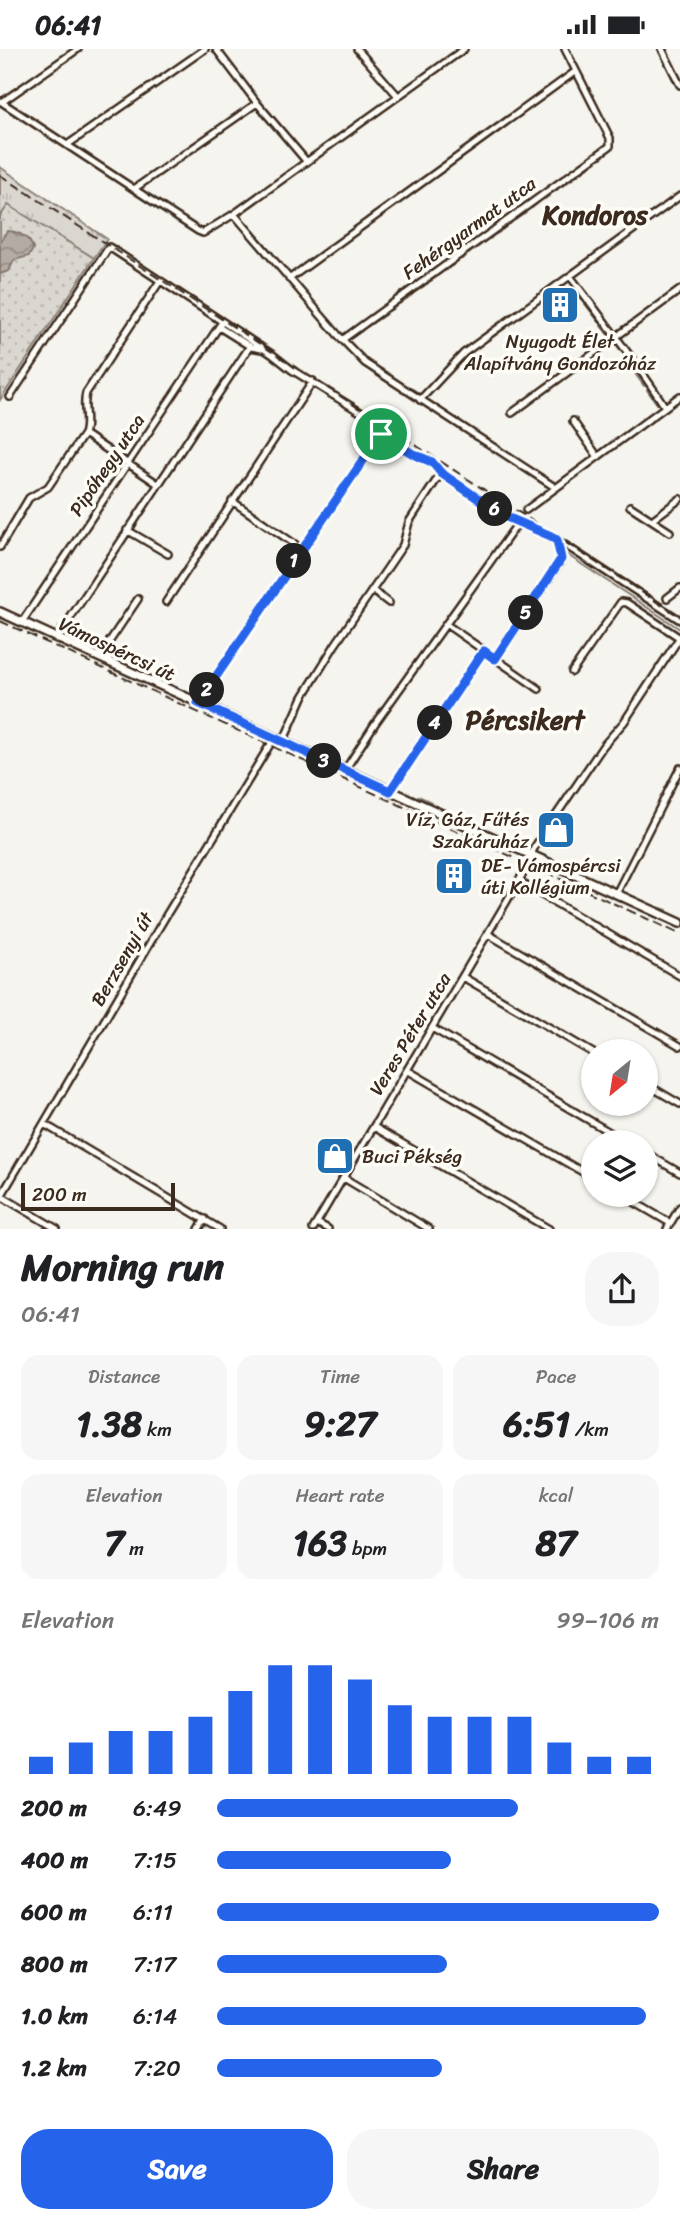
<!DOCTYPE html>
<meta charset="utf-8">
<style>
body{margin:0;font-family:Sriracha,sans-serif;background:#f6f6f6;color:#202124;height:100vh;display:flex;flex-direction:column;font-size:26px;white-space:nowrap}
*{box-sizing:border-box;margin:0}
p{font-size:23px;color:#757577}
.icon{flex:none;width:38px;height:38px;fill:none;stroke:currentColor;stroke-width:2;stroke-linecap:round;stroke-linejoin:round}
.map{position:relative;height:1180px;overflow:hidden}
.details{display:flex;flex-direction:column;background:#fff;flex:1}
.details>*{flex:none}
.needle{width:46px;rotate:210deg}
.controls{position:absolute;left:581px;top:990px;display:grid;gap:14px}
.controls a{display:grid;place-items:center;width:77px;height:77px;border-radius:50%;background:#fff;box-shadow:0 2px 5px #0004;font-size:35px}
.scale{position:absolute;left:21px;bottom:18px;width:154px;box-sizing:border-box;padding-left:7px;border:4px solid #3b2a1e;border-top:0;font-size:19px;line-height:24px;white-space:nowrap;color:#3b2a1e;-webkit-text-stroke:5px #fdfcf7;paint-order:stroke}
.pin{position:absolute;display:grid;place-items:center;width:60px;height:60px;color:#fff;margin:-30px;border:4px solid #fff;border-radius:50%;box-shadow:0 2px 7px #0007}
.km{position:absolute;width:35px;height:35px;margin:-18px;border-radius:50%;background:#222;color:#fff;font-size:19px;line-height:35px;text-align:center}
.round{display:grid;place-items:center;flex:none;width:74px;height:74px;border-radius:28px;background:#f6f6f6}
.head{display:flex;align-items:center;justify-content:space-between;height:119px;padding:0 21px}
h1{font-size:38px;font-weight:700;line-height:52px}
.figures{display:grid;grid-template-columns:repeat(3,1fr);gap:10px;height:119px;padding:7px 21px}
.figures div{display:grid;align-content:center;border-radius:18px;background:#f6f6f6;text-align:center}
.figures b{font-size:35px;font-weight:700}
.figures small{font-size:19px;font-weight:400}
.figures p{font-size:19px}
.chart{height:196px;padding:14px 21px}
.chart p{display:flex;justify-content:space-between}
.chart svg{width:100%;height:126px;margin-top:7px;stroke:#2563eb;stroke-width:6}
.action{display:flex;gap:14px;margin-top:auto;padding:14px 21px}
.action a{flex:1;height:80px;border-radius:28px;background:#2563eb;color:#fff;font-size:28px;font-weight:700;line-height:80px;text-align:center}
.action a+a{background:#f6f6f6;color:#202124}
ul{padding:0 21px;list-style:none;font-size:23px}
li{display:grid;grid-template-columns:112px 84px 1fr;align-items:center;height:52px}
li i{height:18px;border-radius:9px;background:#2563eb}
.status{display:flex;justify-content:space-between;align-items:center;height:49px;padding:0 35px;background:#fff;direction:ltr}
.status svg{height:19px;fill:currentColor}
.map>svg:first-child{display:block}
.grass{fill:url(#grass-tufts);stroke:#8a8077;stroke-width:2}
.park{fill:url(#park-dots);stroke:#8a8077;stroke-width:2}
.water{fill:url(#water-waves);stroke:#84786e;stroke-width:2}
.lines{fill:none;stroke-linecap:round;stroke-linejoin:round}
.stream{stroke:#84786e;stroke-width:2}
.minor-casing{stroke:#3b2a1e;stroke-width:10}
.major-casing{stroke:#3b2a1e;stroke-width:12}
.minor{stroke:#fdfcf7;stroke-width:5}
.major{stroke:#fdfcf7;stroke-width:7}
.rail{stroke:#3b2a1e;stroke-width:2;stroke-dasharray:10 5;stroke-linecap:butt}
.route-casing{stroke:#fff;stroke-width:14}
.route{stroke:#2563eb;stroke-width:9}
.labels{text-anchor:middle;dominant-baseline:central;stroke-width:7;stroke-linejoin:round;paint-order:stroke}
.street-label{font-size:19px;fill:#3b2a1e;stroke:#fdfcf7}
.poi-label{font-size:19px;fill:#3b2a1e;stroke:#fdfcf7;text-anchor:start}
.district-label{font-size:26px;font-weight:bold;fill:#3b2a1e;stroke:#fdfcf7}
</style>
<div class="status"><b>06:41</b><svg viewBox="0 0 49 12"><path d="M0 12V9h3v3zM5 12V6h3v6zM10 12V3h3v9zM15 12V0h3v12zM26 1h20v11H26zM47 4h2v5h-2z"/></svg></div>
<div class="map">
<svg width="680" height="1180" viewBox="0 0 680 1180">
<defs>
<pattern id="grass-tufts" width="24" height="20" patternUnits="userSpaceOnUse" patternTransform="scale(1.75)"><rect width="24" height="20" fill="#dad6d0"/><path d="M3 7l-1-3M5 7V3M7 7l1-3M15 17l-1-3M17 17v-4M19 17l1-3" fill="none" stroke="#bcb8b2"/></pattern>
<pattern id="park-dots" width="8" height="8" patternUnits="userSpaceOnUse" patternTransform="scale(1.75)"><rect width="8" height="8" fill="#dad6d0"/><path d="M2 2h.1M6 6h.1" fill="none" stroke="#bcb8b2" stroke-width="1.8" stroke-linecap="round"/></pattern>
<pattern id="water-waves" width="16" height="10" patternUnits="userSpaceOnUse" patternTransform="scale(1.75)"><rect width="16" height="10" fill="#b4aca4"/><path d="M0 5q4-4 8 0t8 0" fill="none" stroke="#948c85"/></pattern>
</defs>
<rect width="100%" height="100%" fill="#f5f4ee"/>
<filter id="ink" filterUnits="userSpaceOnUse"><feTurbulence type="fractalNoise" baseFrequency=".0143" numOctaves="2"/><feDisplacementMap in="SourceGraphic" scale="14" xChannelSelector="R" yChannelSelector="G"/><feConvolveMatrix kernelMatrix="1 2 1 2 8 2 1 2 1" color-interpolation-filters="sRGB"/></filter>
<g filter="url(#ink)">
<!-- grass -->
<path class="grass" d="M0 118 107 190 94 209 8 156 0 168Z"/>
<!-- park -->
<path class="park" d="M8 156 94 209 0 351V168Z"/>
<!-- water -->
<path class="water" d="M7 182C18 182 31 189 33 200L29 207 14 211 9 222 0 225V193Z"/>
<g class="lines">
<!-- stream -->
<path class="stream" d="M537 55 567 33
M531 59 534 57
M524 64 528 61
M516 70 521 67
M507 76 513 72
M502 80 505 78
M499 83 501 81
M495 85 496 84
M490 89 493 87
M482 95 489 89
M469 104 478 98
M463 108 466 106
M600 110 604 107
M458 112 462 109
M452 116 455 114
M591 116 597 112
M445 121 451 117
M583 122 589 118
M439 126 443 123
M578 126 582 123
M433 130 437 127
M427 135 428 134
M561 138 574 129
M418 141 423 137
M403 143 407 140
M554 143 558 140
M398 147 402 144
M545 150 550 146
M532 159 538 154
M378 161 395 149
M373 164 375 163
M523 166 526 164
M242 169 251 180
M515 171 521 167
M361 174 369 167
M510 175 512 173
M353 179 357 177
M502 181 508 176
M254 182 256 185
M348 183 351 181
M493 187 500 183
M341 188 345 185
M259 189 262 192
M490 190 492 188
M333 194 340 189
M483 194 487 191
M478 198 482 195
M270 201 275 207
M471 203 476 199
M318 205 329 197
M468 205 470 204
M465 208 466 207
M462 210 463 209
M309 211 315 207
M279 212 289 224
M455 214 458 212
M452 217 453 216
M445 222 450 218
M294 223 305 214
M440 225 441 224
M432 231 437 228
M296 232 305 242
M427 235 428 234
M573 238 583 252
M421 239 424 237
M415 243 420 240
M308 246 314 253
M409 248 413 245
M403 252 408 249
M316 255 319 259
M398 255 401 254
M585 255 599 273
M321 262 325 266
M389 262 397 257
M327 268 329 270
M376 272 386 265
M332 274 333 276
M373 274 374 273
M601 277 608 286
M336 278 341 285
M367 278 371 275
M364 280 365 279
M360 283 362 282
M352 289 359 284
M628 315 644 337
M647 341 657 355
M563 503 680 580
M418 747 431 753
M658 858 667 861"/>
<!-- minor casing -->
<g class="minor-casing">
<path id="minor" d="M216 0 257 54 307 113
M357 0 398 47
M662 0 680 36
M0 52 198 182 203 184 234 165 464 0
M2 53 78 0
M67 96 205 0
M134 140 257 54
M234 165 338 286 365 314 556 439
M570 227C602 270 636 312 665 358
M289 230 576 22
M219 278 251 298 262 300
M342 291 610 97V89L565 0
M10 348 109 198 273 306 292 321 362 364 381 385 413 406 432 413 441 424 508 469 551 487 680 571
M420 351 464 304 680 147
M512 364 680 241
M573 372 598 408
M84 385 158 435
M232 452 302 500
M630 457 670 483
M526 461 680 347
M652 471 680 450
M127 481 168 505
M0 498 29 449 48 438 84 385C89 372 82 358 86 344L160 232
M372 541 389 554
M667 549 680 539
M166 553 313 332
M22 573 222 273
M447 576 539 640
M57 589 250 297
M99 608 138 550
M495 610 561 512 557 491
M572 623 621 553 627 554 680 589
M198 654 381 385
M283 693 303 648 335 596 403 496 409 473 441 424
M345 721 376 673 518 474
M390 742 484 602
M518 832 680 927
M616 845 680 719
M488 885 680 997
M463 928 593 1004
M432 979 628 1094
M407 1021 593 1129
M646 1035 680 1055
M44 1075 220 1180
M374 1078 549 1180
M646 1104 680 1124
M344 1129 429 1180
M622 1146 670 1174
M1 1147 57 1180
M0 1149 167 865 274 689
M317 1174 328 1180
M199 1180 205 1170
M313 1180 527 818 534 799 603 697 624 673 680 588
M667 1180 680 1158"/>
</g>
<!-- major casing -->
<g class="major-casing">
<path id="major" d="M0 563 680 874"/>
</g>
<!-- minor -->
<use href="#minor" class="minor"/>
<!-- major -->
<use href="#major" class="major"/>
<!-- rail -->
<path class="rail" d="M0 126 680 568
M0 572 680 885"/>
</g>
</g>
<g class="lines" filter="url(#ink)">
<!-- route casing -->
<g class="route-casing">
<path id="route" d="M381 385 413 405 432 413 441 424 502 466 551 487 557 491 561 510 495 610 484 602 480 607 390 742 198 654Z"/>
</g>
<!-- route -->
<use href="#route" class="route"/>
</g>
<!-- icons -->
<defs>
<g id="building-square" transform="scale(2.0125)"><rect x="-9" y="-9" width="18" height="18" rx="4" fill="#1f6fb2" stroke="#fdfcf7"/><path d="M-4-6H4V6H1V3H-1V6H-4ZM-2.5-4.3h1.7v1.8h-1.7ZM.8-4.3h1.7v1.8H.8ZM-2.5-1h1.7V.8h-1.7ZM.8-1h1.7V.8H.8Z" fill="#fff"/></g>
<g id="shop-square" transform="scale(2.0125)"><rect x="-9" y="-9" width="18" height="18" rx="4" fill="#1f6fb2" stroke="#fdfcf7"/><path d="M-5-2.5h2.3a2.7 3.5 0 0 1 5.4 0H5L5.5 6h-11ZM-1.5-2.5h3a1.5 2.3 0 0 0-3 0Z" fill="#fff"/></g>
</defs>
<g fill-rule="evenodd">
<use href="#building-square" x="560" y="256"/>
<use href="#shop-square" x="556" y="781"/>
<use href="#building-square" x="454" y="827"/>
<use href="#shop-square" x="335" y="1107"/>
</g>
<g class="labels">
<!-- street labels -->
<g class="street-label">
<text transform="translate(469 179) rotate(-36)">Fehérgyarmat utca</text>
<text transform="translate(107 416) rotate(-56)">Pipóhegy utca</text>
<text transform="translate(117 600) rotate(25)">Vámospércsi út</text>
<text transform="translate(122 910) rotate(-60)">Berzsenyi út</text>
<text transform="translate(410 985) rotate(-59)">Veres Péter utca</text>
</g>
<!-- poi labels -->
<g class="poi-label">
<text x="560" y="292" text-anchor="middle">Nyugodt Élet<tspan x="560" dy="22">Alapítvány Gondozóház</tspan></text>
<text x="529" y="770" text-anchor="end">Víz, Gáz, Fűtés<tspan x="529" dy="22">Szakáruház</tspan></text>
<text x="481" y="816">DE- Vámospércsi<tspan x="481" dy="22">úti Kollégium</tspan></text>
<text x="362" y="1107">Buci Pékség</text>
</g>
<!-- district labels -->
<g class="district-label">
<text x="595" y="166">Kondoros</text>
<text x="525" y="671">Pércsikert</text>
</g>
</g>
</svg>
<div class="controls">
<a><svg class="needle" viewBox="-14 -14 28 28"><path d="M0-13l5 13h-10z" fill="#e53935"/><path d="M0 13l5-13h-10z" fill="#757577"/></svg></a>
<a><svg class="icon" aria-label="layers" viewBox="0 0 24 24"><path d="M12 4l9 5-9 5-9-5zM3 14l9 5 9-5"/></svg></a>
</div>
<div class="scale">200 m</div>
<div class="pin" style="left:381px;top:385px;background:#1e9e55"><svg class="icon" aria-label="arrive" viewBox="0 0 24 24"><path d="M6 21V4h12l-3 4 3 4H6"/></svg></div>
<b class="km" style="left:294px;top:512px">1</b>
<b class="km" style="left:207px;top:641px">2</b>
<b class="km" style="left:324px;top:712px">3</b>
<b class="km" style="left:435px;top:674px">4</b>
<b class="km" style="left:526px;top:564px">5</b>
<b class="km" style="left:495px;top:460px">6</b>
</div>
<section class="details">
<div class="head"><div><h1>Morning run</h1><p>06:41</p></div><a class="round"><svg class="icon" aria-label="share" viewBox="0 0 24 24"><path d="M12 15V3M7 8l5-5 5 5M5 13v7h14v-7"/></svg></a></div>
<div class="figures">
<div><p>Distance</p><b>1.38<small> km</small></b></div>
<div><p>Time</p><b>9:27</b></div>
<div><p>Pace</p><b>6:51<small> /km</small></b></div>
</div>
<div class="figures">
<div><p>Elevation</p><b>7<small> m</small></b></div>
<div><p>Heart rate</p><b>163<small> bpm</small></b></div>
<div><p>kcal</p><b>87</b></div>
</div>
<div class="chart"><p><span>Elevation</span>99–106 m</p>
<svg viewBox="0 0 160 44" preserveAspectRatio="none"><path d="M5 44V38M15 44V33M25 44V29M35 44V29M45 44V24M55 44V15M65 44V6M75 44V6M85 44V11M95 44V20M105 44V24M115 44V24M125 44V24M135 44V33M145 44V38M155 44V38"/></svg>
</div>
<ul>
<li><b>200 m</b>6:49<i style="width:68%"></i></li>
<li><b>400 m</b>7:15<i style="width:53%"></i></li>
<li><b>600 m</b>6:11<i style="width:100%"></i></li>
<li><b>800 m</b>7:17<i style="width:52%"></i></li>
<li><b>1.0 km</b>6:14<i style="width:97%"></i></li>
<li><b>1.2 km</b>7:20<i style="width:51%"></i></li>
</ul>
<div class="action"><a>Save</a><a>Share</a></div>
</section>
